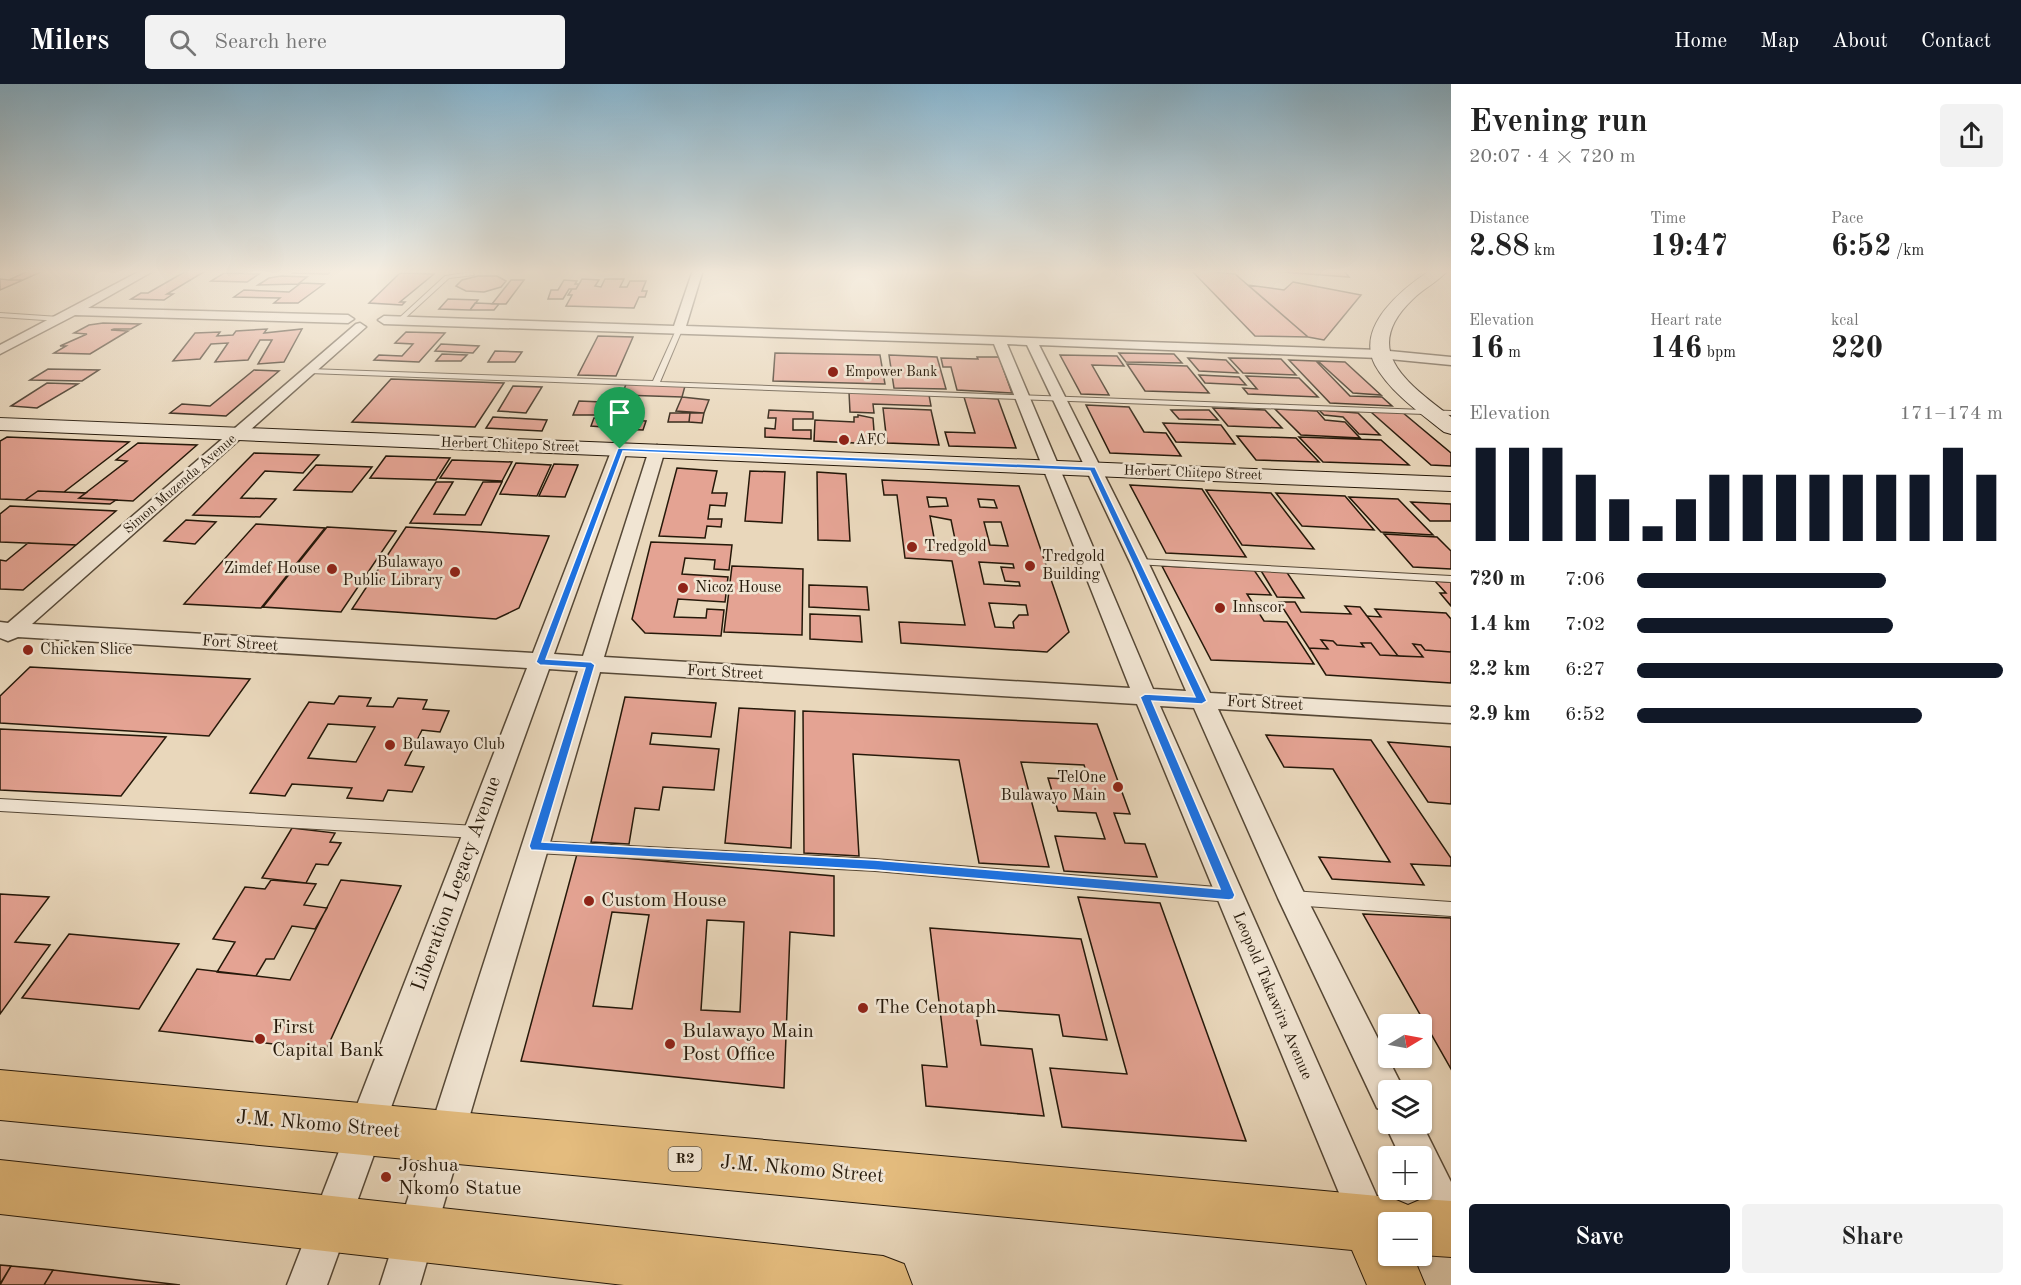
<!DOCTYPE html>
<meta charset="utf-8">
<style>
body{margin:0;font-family:"Old Standard TT",serif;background:#f2f2f2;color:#222;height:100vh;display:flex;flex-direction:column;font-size:22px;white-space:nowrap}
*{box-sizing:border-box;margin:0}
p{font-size:20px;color:#767676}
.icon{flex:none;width:33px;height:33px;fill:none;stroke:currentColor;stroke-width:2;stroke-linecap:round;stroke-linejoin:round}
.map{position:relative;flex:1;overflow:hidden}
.details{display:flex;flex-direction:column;background:#fff;width:570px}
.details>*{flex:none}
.needle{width:39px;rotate:80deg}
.tools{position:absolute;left:1378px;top:930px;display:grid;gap:12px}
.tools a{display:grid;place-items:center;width:54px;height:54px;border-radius:6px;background:#fff;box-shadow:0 2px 4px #0004;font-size:30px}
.pin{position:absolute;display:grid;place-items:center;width:51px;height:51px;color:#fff;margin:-62px -26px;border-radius:50% 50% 50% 0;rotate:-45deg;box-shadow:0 0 6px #0007}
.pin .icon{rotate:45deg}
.round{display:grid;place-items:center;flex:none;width:63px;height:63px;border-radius:6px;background:#f2f2f2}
.summary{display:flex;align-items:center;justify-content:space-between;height:102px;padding:0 18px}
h1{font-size:33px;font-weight:700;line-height:45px}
.stats{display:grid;grid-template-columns:repeat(3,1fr);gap:9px;height:102px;padding:6px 18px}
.stats div{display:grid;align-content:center}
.stats b{font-size:30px;font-weight:700}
.stats small{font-size:16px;font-weight:400}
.stats p{font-size:16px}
.chart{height:168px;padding:12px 18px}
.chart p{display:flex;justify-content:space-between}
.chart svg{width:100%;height:108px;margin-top:6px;stroke:#111827;stroke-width:6}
.primary-button{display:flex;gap:12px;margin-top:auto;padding:12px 18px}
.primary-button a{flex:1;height:69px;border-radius:6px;background:#111827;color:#fff;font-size:24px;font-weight:700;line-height:69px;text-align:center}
.primary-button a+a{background:#f2f2f2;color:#222}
ul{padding:0 18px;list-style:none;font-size:20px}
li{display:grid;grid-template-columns:96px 72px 1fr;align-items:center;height:45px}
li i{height:15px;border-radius:8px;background:#111827}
header{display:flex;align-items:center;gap:36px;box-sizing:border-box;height:84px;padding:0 30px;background:#111827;color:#fff}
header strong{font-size:28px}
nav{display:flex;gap:33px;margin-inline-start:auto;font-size:21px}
.search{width:420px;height:54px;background:#f2f2f2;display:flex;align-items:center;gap:15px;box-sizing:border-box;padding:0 21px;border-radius:6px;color:#767676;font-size:22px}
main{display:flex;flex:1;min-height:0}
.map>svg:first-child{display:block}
.building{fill:#e4a393;stroke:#251809;stroke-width:1.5;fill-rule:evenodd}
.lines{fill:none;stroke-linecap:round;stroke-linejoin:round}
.lane-casing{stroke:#564836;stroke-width:2}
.street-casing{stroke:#564836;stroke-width:3}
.secondary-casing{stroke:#251809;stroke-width:2}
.highway-casing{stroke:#251809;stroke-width:2}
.lane{fill:#f1e5d3;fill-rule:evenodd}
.street{fill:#f1e5d3;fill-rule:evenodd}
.secondary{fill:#f1e5d3;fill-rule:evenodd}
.highway{fill:#e4bc7e;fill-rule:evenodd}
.route{fill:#1a73e8;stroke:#fff;stroke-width:1.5;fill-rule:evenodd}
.poi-dot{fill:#8f2418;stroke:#f1e5d3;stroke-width:2}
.labels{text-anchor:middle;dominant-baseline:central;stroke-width:5;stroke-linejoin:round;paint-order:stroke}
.far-poi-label{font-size:14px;fill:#251809;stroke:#f1e5d3;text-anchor:start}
.far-street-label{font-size:14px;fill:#251809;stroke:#f1e5d3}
.shield{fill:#f1e5d3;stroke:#625646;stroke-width:1.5}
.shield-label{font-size:15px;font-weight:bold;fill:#251809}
.poi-label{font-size:16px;fill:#251809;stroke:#f1e5d3;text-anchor:start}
.street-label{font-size:16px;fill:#251809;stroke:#f1e5d3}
.near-street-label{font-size:20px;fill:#251809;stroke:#f1e5d3}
.near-poi-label{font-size:20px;fill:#251809;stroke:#f1e5d3;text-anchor:start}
</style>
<header>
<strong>Milers</strong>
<div class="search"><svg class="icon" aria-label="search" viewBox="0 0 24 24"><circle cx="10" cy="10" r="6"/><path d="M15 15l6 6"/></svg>Search here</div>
<nav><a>Home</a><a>Map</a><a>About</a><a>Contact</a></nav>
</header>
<main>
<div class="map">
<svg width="1451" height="1201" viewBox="0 0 1451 1201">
<rect width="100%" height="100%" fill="#e9d7bb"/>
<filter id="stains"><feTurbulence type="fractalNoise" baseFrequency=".00333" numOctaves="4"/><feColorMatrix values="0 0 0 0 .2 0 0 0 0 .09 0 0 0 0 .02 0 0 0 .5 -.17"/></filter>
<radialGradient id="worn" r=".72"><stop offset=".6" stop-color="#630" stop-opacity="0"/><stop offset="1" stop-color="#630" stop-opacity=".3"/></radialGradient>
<!-- building -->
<path class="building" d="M30 186H45L23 196H9Z
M188 186H207L167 210H173L164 216 131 215 141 209H148Z
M298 186 332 187 328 190 293 189Z
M1191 186 1235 190 1308 253 1255 252Z
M1255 186H1343L1349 193Z
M224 189 259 190 247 198 211 197Z
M400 189 434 190 400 218H405L402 221 369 219Z
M281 192 307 193 298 200 258 201 269 194Z
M478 192H497L506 197 501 203 484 208 466 207 456 202 462 196Z
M0 195 9 196H23L0 206Z
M582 195 599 196 595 202 601 203 605 195H624L620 203H627L630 197H646L642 207H647L645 213H639L634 224 566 222 572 211H568L572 205H576Z
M511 196H524L506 220H492Z
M564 196 577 197 575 200H579L576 205H569L563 215H548L551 206H558Z
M1293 198 1361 211 1324 256 1308 253 1248 201 1284 206Z
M301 199 324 200 298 219H274L280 214 234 213 244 206 289 208Z
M448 215 478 216 470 226 439 225Z
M475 219 499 220 494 226H470Z
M103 239 140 240 131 245H114L111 246 128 247 90 270 54 269 66 262H60L87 250 74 249 89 241Z
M267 245 264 249 302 245 284 278 258 280 272 256H260L248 276 215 278 228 259 211 260 200 275 173 277 195 249 220 248 217 252 233 251 236 247Z
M406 248 445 249 419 278 374 276 379 271 402 272 413 260 395 259Z
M598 252 633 253 616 292 578 291Z
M441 260 479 262 473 269 435 267Z
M495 267 522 268 515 278H488Z
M775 269 880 271 885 300 773 297Z
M1119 269 1174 270 1182 279 1126 278Z
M442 270 467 271 461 277H436Z
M889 271 937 273 946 305 894 304Z
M1060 271 1117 272 1124 282 1092 281 1109 311 1081 310Z
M977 273H999L1012 309 957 306 951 283H943L941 274 978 275Z
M1188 274 1226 276 1238 289 1199 287Z
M1229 274 1281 275 1296 291 1243 289Z
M1289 276 1316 277 1350 312 1382 313 1392 322 1330 319Z
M1318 277 1345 278 1381 311 1353 309Z
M1127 280 1187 282 1209 309 1145 307Z
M48 285 99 286 82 297 30 296Z
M254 286 279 287 226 332 170 329 182 320 210 322Z
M1199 291 1239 293 1246 301 1205 299Z
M1246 292 1299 294 1318 313 1248 310 1243 304 1257 305Z
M391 295 504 299 475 343 352 338Z
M47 299 78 300 37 324 11 322Z
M626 300 685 302 682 313 622 311Z
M513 302 542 303 526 329 498 327Z
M849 308 929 311 931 322 873 320 874 329 850 328Z
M682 313 709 316 704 329 676 327Z
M964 313 998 315 1016 364 949 362 945 348 975 349Z
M579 317 602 318 597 331H573Z
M1086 321 1129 323 1144 348 1166 349 1181 372 1110 369Z
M883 324 931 326 939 361 887 359Z
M1213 324 1265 326 1282 344 1228 342Z
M1275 325 1317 327 1325 336 1345 338 1360 354 1301 351Z
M769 326 813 328V335H793V346H811V355L765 353V344L775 345 776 334H768Z
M1171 326H1209L1218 336 1179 335Z
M1319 326 1358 329 1380 351 1359 350 1343 333 1324 331Z
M1371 328H1402L1451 369V382L1431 381Z
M670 329H690L689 338H668Z
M690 329H704L702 339 689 338Z
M858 331 873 334 875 360 814 357 815 336 854 338V333H858Z
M493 333 547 336 542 347 486 344Z
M594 334H606L603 343 591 342Z
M623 336 646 337 643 346 620 345Z
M1163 339 1221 341 1235 360 1176 358Z
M1237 352 1296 354 1319 378 1256 376Z
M7 353 129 358 64 408 38 407 25 416 0 415V357Z
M1299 353 1381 356 1409 381 1323 378Z
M138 359 197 361 133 417 79 414 127 377 116 376Z
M254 369 319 371 303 389 265 387 241 414 276 415 260 433 193 431Z
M386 372 450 374 436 396 370 394Z
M452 376 512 378 502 397 440 394Z
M516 379 551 381 537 412 500 410Z
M554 380 578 381 565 413 539 412Z
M316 381 372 383 352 408 294 406Z
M677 384 717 387 712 409H727L725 422 710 421 708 435H722L721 443 707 442 705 454 659 452Z
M750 387 785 388 782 439 745 437Z
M817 388 846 390 850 457 818 456Z
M882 396 1019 402 1069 548 1047 568 901 559 899 538 965 541 952 477 905 474 897 411H884ZM927 413 946 414 948 422 929 423ZM978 415 994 416 997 424 980 423ZM930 432 951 436 956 460 935 459ZM984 438H1001L1008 462 990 461ZM979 478 1013 480 1014 484 1001 483 1005 497 1019 498 1020 502 984 500ZM989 519 1026 521 1028 531H1019L1013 538 1014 544 995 543Z
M436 398H453L434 430 465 431 483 398H502L481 441 410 439Z
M1130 401 1202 405 1246 473 1166 469Z
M1206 406 1271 409 1314 465 1242 461Z
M38 407 86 409 79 414 116 416 110 420 25 416Z
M1276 409 1345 412 1374 446 1302 442Z
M1349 413 1398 415 1433 451 1381 448Z
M1411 418 1451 420V437H1430Z
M10 422 116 427 76 461 0 458V430Z
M186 436 216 438 195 460 164 457Z
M256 440 325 444 261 524 184 520Z
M327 443 396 447 341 528 263 523Z
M406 443 549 452 519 524 496 535 352 525Z
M1384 450 1437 453 1451 467V485L1413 483Z
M651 458 732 461 729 486 714 485 715 476 685 474 682 490 728 493 725 518 678 515 674 533 706 534 707 525 724 526 721 552 645 549 632 535Z
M28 459 76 461 23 506 0 505V476L6 477Z
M732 482 803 485 802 551 724 548Z
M1162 482 1254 486 1271 511 1247 510 1264 537 1287 538 1314 580 1211 576Z
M1260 485 1286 487 1304 514 1277 513Z
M1435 497 1451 498V522L1440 509H1446Z
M809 501 867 503 869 526 809 523Z
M1279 518H1295L1301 528 1351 530 1345 522 1360 523 1398 572 1380 571 1371 559H1361L1364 563 1337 561 1333 557 1321 556 1328 565 1309 564Z
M1375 525 1446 529 1451 535V568L1425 566 1421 561 1413 560 1423 573 1398 572 1367 532 1381 533Z
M810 530 860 532 862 558 810 555Z
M1321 556 1333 557 1337 561 1364 563 1361 559H1371L1380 571 1423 573 1413 560 1421 561 1425 566 1451 568V599L1326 591 1309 564 1328 565Z
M30 583 250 595 209 652 0 639V612Z
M339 612 371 614 367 622 393 623 398 614 427 616 423 625 449 627 440 648 422 646 405 681 424 683 412 708 388 706 383 717 347 714 352 704 292 700 285 712 250 709 309 618 334 620ZM328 640 375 643 356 678 308 674Z
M625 613 716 619 711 653 652 649 650 660 719 665 714 706 663 703 659 726 635 724 629 760 591 758Z
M739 624 795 627 791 764 725 759Z
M803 627 1097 640 1130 730 1114 729 1125 759 1145 760 1157 793 1064 787 1055 752 1105 755 1096 729 1058 727 1048 694 1089 696 1084 681 1021 678 1049 783 979 779 959 676 853 670 859 772 804 769Z
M0 645 166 653 121 712 0 706Z
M1266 651 1371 656 1451 774V782L1411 780 1424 801 1332 795 1319 773 1390 778 1333 685 1284 683Z
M1388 658 1451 663V720L1428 718Z
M292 744 335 749 330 758 341 759 328 781 316 780 306 799 262 794Z
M577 770 834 792V852L790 848 784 1004 521 977ZM612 828 649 831 632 925 593 922ZM707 836 744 838 740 928 701 926Z
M271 796 316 800 304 821 327 824 315 845 292 842 274 875H266L256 892 217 888 235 858 213 855 245 803 265 805Z
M341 796 401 802 326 966 159 947 197 885 290 896Z
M0 810 49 813 15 858 50 861 0 930Z
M1078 813 1160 819 1246 1057 1062 1043 1050 984 1127 990Z
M1363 830 1451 834V985Z
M930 844 1081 855 1107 956 1063 952 1059 931 975 925 981 961 1032 965 1044 1032 926 1022 922 981 947 983Z
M69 850 179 860 139 925 22 914Z
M0 1181 11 1182 0 1200Z
M11 1182 53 1186 44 1201H0Z
M53 1186 180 1201H44Z"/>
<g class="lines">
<!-- lane casing -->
<g class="lane-casing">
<path id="lane" d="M472 188 474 191 449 194 402 237 397 236 445 192Z
M0 229 59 233 62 235 59 237 0 233Z
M679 244 682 246 660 298 1451 327V331L309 289 305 287 309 285 653 297 676 246Z
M1139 475 1451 492V498L1135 480 1134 478Z
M0 715 477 742 482 744 484 748 482 752 477 754 0 727Z
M535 757 875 775 1229 804 1234 806 1237 811 1234 816 1229 818 875 787 535 769 530 767 528 763 530 759Z
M1292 807 1451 818V832L1292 821 1287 819 1284 814 1287 809Z"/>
</g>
<!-- street casing -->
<g class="street-casing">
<path id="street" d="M142 186H155L88 224 348 231 354 235 348 239 75 231 0 270V261Z
M693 186H703L686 242 1379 266 1451 273V281L1379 274 1039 261 1148 478 1210 609 1451 623V639L1218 625 1302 805 1401 1000 1404 1006H1389V1029L1377 1024 1278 814 1194 624 1160 622 1382 1124 1388 1137 1382 1150 1369 1156 1356 1150 1137 620 600 588 420 1201H380L578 587 549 585 327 1201H287L527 584 18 553 8 557 0 554V538L8 539 356 240 360 239 366 243 32 540 533 569 612 365 620 360 628 365 554 570 583 572 649 366 657 361 665 366 604 573 1130 604 994 260 384 240 378 236 384 232 674 242ZM1007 260 1027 261 1130 478 1186 607 1153 605Z
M1389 1031V1040H1422L1451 1098V1158L1438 1152 1416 1106H1422V1072H1400L1385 1040Z"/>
</g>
<!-- secondary casing -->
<g class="secondary-casing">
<path id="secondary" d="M1431 186H1448C1439 197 1423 205 1413 215 1358 267 1409 300 1451 333V350L1444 348C1420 329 1390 308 1375 281 1355 242 1403 204 1431 186Z
M0 334 1451 393V407L0 346Z"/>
</g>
<!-- highway casing -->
<g class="highway-casing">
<path id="highway" d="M0 986 1389 1113 1408 1121 1422 1115 1451 1117V1173L1422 1171V1138H1389V1172H1413L1425 1201H1367L1352 1166 0 1036Z
M0 1076 883 1172 904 1180 912 1201H624L0 1130Z"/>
</g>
<!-- lane -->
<use href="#lane" class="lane"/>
<!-- street -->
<use href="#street" class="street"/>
<!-- secondary -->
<use href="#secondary" class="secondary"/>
<!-- highway -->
<use href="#highway" class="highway"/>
</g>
<!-- sky -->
<linearGradient id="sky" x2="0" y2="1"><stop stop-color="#87b6d1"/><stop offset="0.53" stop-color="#f5ede0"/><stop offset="1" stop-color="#f5ede0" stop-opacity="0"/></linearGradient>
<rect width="1451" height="354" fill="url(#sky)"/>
<!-- route -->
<path class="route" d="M618 364 1095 383 1207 617 1202 620 1152 617 1235 811 1233 815 1229 816 875 786 531 766 529 762 585 584 540 581 536 578ZM623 367 1090 387 1195 613 1145 610 1140 613 1220 805 875 776 542 758 595 581 591 578 546 575Z"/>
<!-- markers -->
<g class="poi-dot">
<circle cx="833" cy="288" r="6"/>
<circle cx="844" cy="356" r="6"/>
<circle cx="912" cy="463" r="6"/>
<circle cx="1030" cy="482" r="6"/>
<circle cx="332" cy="485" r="6"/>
<circle cx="455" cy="488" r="6"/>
<circle cx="683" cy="504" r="6"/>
<circle cx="1220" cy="524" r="6"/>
<circle cx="28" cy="566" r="6"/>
<circle cx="390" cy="661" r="6"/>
<circle cx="1118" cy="703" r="6"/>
<circle cx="589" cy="817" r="6"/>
<circle cx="863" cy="924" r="6"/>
<circle cx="260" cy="955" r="6"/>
<circle cx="670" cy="960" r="6"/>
<circle cx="386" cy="1093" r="6"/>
</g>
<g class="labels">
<!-- far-poi labels -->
<g class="far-poi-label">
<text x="845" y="288">Empower Bank</text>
<text x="856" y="356">AFC</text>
</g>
<!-- far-street labels -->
<g class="far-street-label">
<text transform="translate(510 361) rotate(2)">Herbert Chitepo Street</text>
<text transform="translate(1193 389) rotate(2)">Herbert Chitepo Street</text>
<text transform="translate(180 400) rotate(-41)">Simon Muzenda Avenue</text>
</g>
<!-- shield labels -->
<rect class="shield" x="668.5" y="1063" width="33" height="24" rx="4.5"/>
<g class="shield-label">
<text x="685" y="1075">R2</text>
</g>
<!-- poi labels -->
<g class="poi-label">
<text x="924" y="463">Tredgold</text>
<text x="1042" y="473">Tredgold<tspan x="1042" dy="18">Building</tspan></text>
<text x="443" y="479" text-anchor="end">Bulawayo<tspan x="443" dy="18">Public Library</tspan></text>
<text x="320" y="485" text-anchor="end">Zimdef House</text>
<text x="695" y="504">Nicoz House</text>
<text x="1232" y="524">Innscor</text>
<text x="40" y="566">Chicken Slice</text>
<text x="402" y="661">Bulawayo Club</text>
<text x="1106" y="694" text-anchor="end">TelOne<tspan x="1106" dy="18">Bulawayo Main</tspan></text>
</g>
<!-- street labels -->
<g class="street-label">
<text transform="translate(240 560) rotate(4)">Fort Street</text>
<text transform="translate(725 589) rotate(3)">Fort Street</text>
<text transform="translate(1265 620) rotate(3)">Fort Street</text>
<text transform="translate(1272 912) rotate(67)">Leopold Takawira Avenue</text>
</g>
<!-- near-street labels -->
<g class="near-street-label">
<text transform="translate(457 800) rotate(-70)">Liberation Legacy Avenue</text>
<text transform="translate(318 1041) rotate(5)">J.M. Nkomo Street</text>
<text transform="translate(802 1086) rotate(5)">J.M. Nkomo Street</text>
</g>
<!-- near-poi labels -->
<g class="near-poi-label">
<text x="601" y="817">Custom House</text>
<text x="875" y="924">The Cenotaph</text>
<text x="272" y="944">First<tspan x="272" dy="23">Capital Bank</tspan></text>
<text x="682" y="948">Bulawayo Main<tspan x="682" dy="23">Post Office</tspan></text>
<text x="398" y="1082">Joshua<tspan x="398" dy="23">Nkomo Statue</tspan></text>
</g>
</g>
<rect width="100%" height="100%" filter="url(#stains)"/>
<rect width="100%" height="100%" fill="url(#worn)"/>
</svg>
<div class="tools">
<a><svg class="needle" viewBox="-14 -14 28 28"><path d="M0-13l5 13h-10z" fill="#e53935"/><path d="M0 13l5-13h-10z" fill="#767676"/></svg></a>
<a><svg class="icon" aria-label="layers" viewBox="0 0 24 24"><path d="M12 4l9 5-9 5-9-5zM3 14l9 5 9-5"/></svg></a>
<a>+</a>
<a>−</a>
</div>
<div class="pin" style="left:620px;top:365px;background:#1e9e55"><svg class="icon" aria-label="arrive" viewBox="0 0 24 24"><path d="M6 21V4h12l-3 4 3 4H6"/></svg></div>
</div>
<section class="details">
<div class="summary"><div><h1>Evening run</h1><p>20:07 · 4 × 720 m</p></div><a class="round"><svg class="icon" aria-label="share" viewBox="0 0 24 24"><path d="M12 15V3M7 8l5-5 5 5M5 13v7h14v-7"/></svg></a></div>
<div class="stats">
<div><p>Distance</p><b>2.88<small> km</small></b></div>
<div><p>Time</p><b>19:47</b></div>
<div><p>Pace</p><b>6:52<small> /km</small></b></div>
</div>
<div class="stats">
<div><p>Elevation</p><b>16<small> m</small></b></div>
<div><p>Heart rate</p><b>146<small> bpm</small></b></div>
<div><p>kcal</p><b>220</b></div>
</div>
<div class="chart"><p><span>Elevation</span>171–174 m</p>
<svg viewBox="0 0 160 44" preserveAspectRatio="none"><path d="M5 44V6M15 44V6M25 44V6M35 44V17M45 44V27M55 44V38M65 44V27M75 44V17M85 44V17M95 44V17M105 44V17M115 44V17M125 44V17M135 44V17M145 44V6M155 44V17"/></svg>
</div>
<ul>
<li><b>720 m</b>7:06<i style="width:68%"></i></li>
<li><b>1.4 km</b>7:02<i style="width:70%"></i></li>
<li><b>2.2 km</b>6:27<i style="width:100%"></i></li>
<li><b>2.9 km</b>6:52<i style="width:78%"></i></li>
</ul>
<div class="primary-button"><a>Save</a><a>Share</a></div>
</section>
</main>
